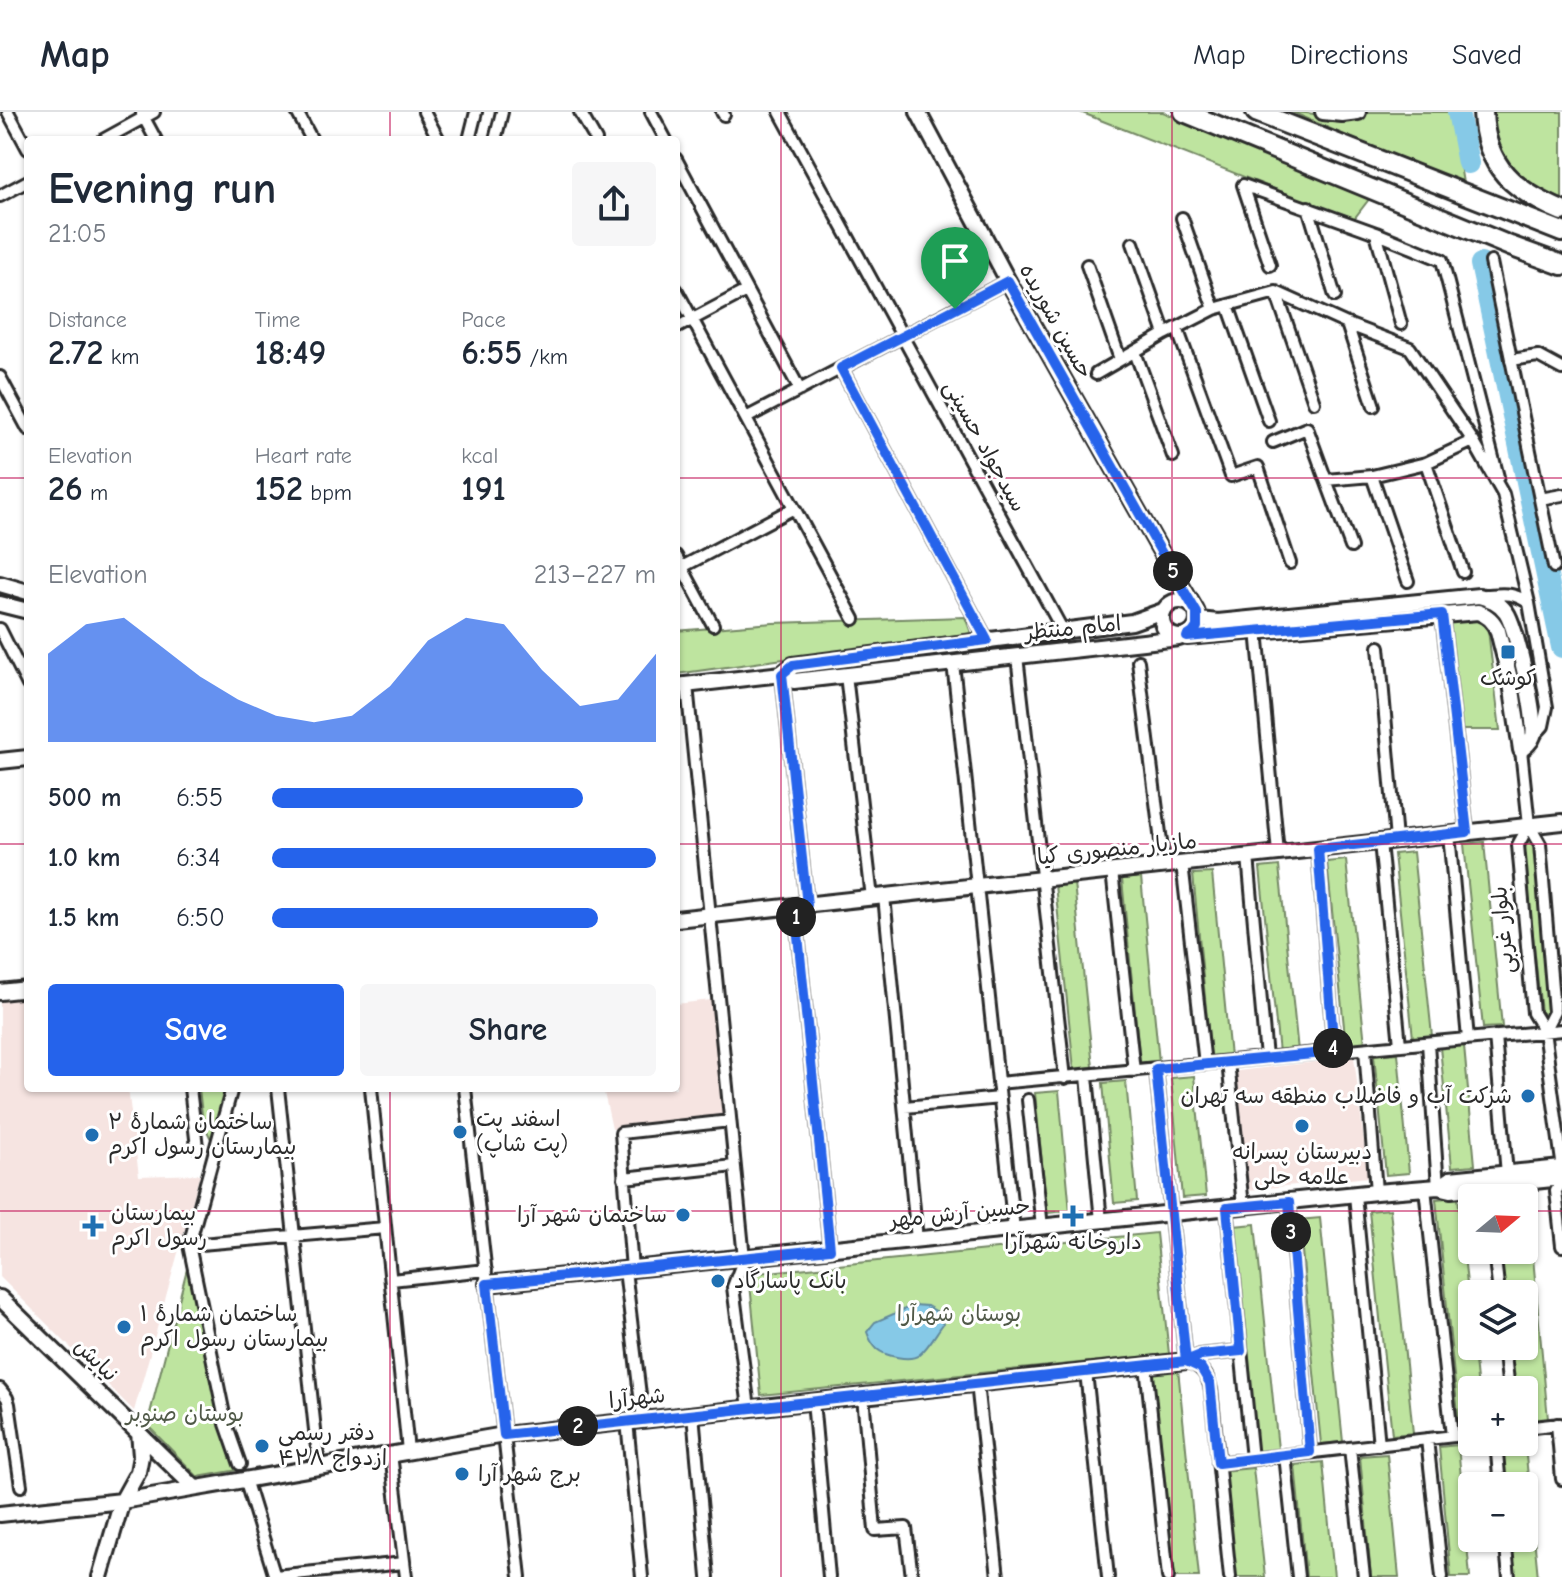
<!DOCTYPE html>
<meta charset="utf-8">
<style>
body{margin:0;font-family:"Comic Neue","Playpen Sans Arabic",sans-serif;background:#f6f6f7;color:#1f2937;height:100vh;display:flex;flex-direction:column;font-size:30px;white-space:nowrap}
*{box-sizing:border-box;margin:0}
p{font-size:26px;color:#747a83}
.icon{flex:none;width:44px;height:44px;fill:none;stroke:currentColor;stroke-width:2;stroke-linecap:round;stroke-linejoin:round}
.map{position:relative;flex:1;overflow:hidden}
.side{position:absolute;left:24px;top:24px;width:656px;height:956px;display:flex;flex-direction:column;background:#fff;border-radius:8px;box-shadow:0 2px 6px #0004}
.side>*{flex:none}
.needle{width:52px;rotate:71deg}
.tools{position:absolute;left:1458px;top:1072px;display:grid;gap:16px}
.tools a{display:grid;place-items:center;width:80px;height:80px;border-radius:8px;background:#fff;box-shadow:0 2px 6px #0004;font-size:40px}
.pin{position:absolute;display:grid;place-items:center;width:68px;height:68px;color:#fff;margin:-82px -34px;border-radius:50% 50% 50% 0;rotate:-45deg;box-shadow:0 0 8px #0007}
.pin .icon{rotate:45deg}
.km{position:absolute;width:40px;height:40px;margin:-20px;border-radius:50%;background:#222;color:#fff;font-size:22px;line-height:40px;text-align:center}
.round{display:grid;place-items:center;flex:none;width:84px;height:84px;border-radius:8px;background:#f6f6f7}
.headline{display:flex;align-items:center;justify-content:space-between;height:136px;padding:0 24px}
h1{font-size:44px;font-weight:600;line-height:60px}
.metrics{display:grid;grid-template-columns:repeat(3,1fr);gap:12px;height:136px;padding:8px 24px}
.metrics div{display:grid;align-content:center}
.metrics b{font-size:34px;font-weight:600}
.metrics small{font-size:22px;font-weight:400}
.metrics p{font-size:22px}
.chart{height:224px;padding:16px 24px}
.chart p{display:flex;justify-content:space-between}
.chart svg{width:100%;height:144px;margin-top:8px;fill:#2563eb;opacity:.7}
.button{display:flex;gap:16px;margin-top:auto;padding:16px 24px}
.button a{flex:1;height:92px;border-radius:8px;background:#2563eb;color:#fff;font-size:32px;font-weight:600;line-height:92px;text-align:center}
.button a+a{background:#f6f6f7;color:#1f2937}
ul{padding:0 24px;list-style:none;font-size:26px}
li{display:grid;grid-template-columns:128px 96px 1fr;align-items:center;height:60px}
li i{height:20px;border-radius:10px;background:#2563eb}
header{display:flex;align-items:center;gap:48px;box-sizing:border-box;height:112px;padding:0 40px;background:#fff;border-bottom:2px solid #e0e1e3}
header strong{font-size:38px}
nav{display:flex;gap:44px;margin-inline-start:auto;font-size:28px}
.map>svg:first-child{display:block}
.built{fill:#f6e4e1}
.green{fill:#bee49f;stroke:#748865;stroke-width:2}
.water{fill:#86c9e7;stroke:#628a9c;stroke-width:2}
.lines{fill:none;stroke-linecap:round;stroke-linejoin:round}
.river{stroke:#86c9e7;stroke-width:22}
.street-casing{stroke:#2b2b2b;stroke-width:16}
.secondary-casing{stroke:#2b2b2b;stroke-width:20}
.highway-casing{stroke:#2b2b2b;stroke-width:24}
.street{stroke:#fff;stroke-width:10}
.secondary{stroke:#fff;stroke-width:14}
.highway{stroke:#fff;stroke-width:18}
.route-casing{stroke:#fff;stroke-width:16}
.route{stroke:#2563eb;stroke-width:10}
.grid{fill:none;stroke:#c2185b;stroke-width:2;stroke-opacity:0.55}
.poi-dot{fill:#1f6fb2;stroke:#fff;stroke-width:3}
.labels{text-anchor:middle;dominant-baseline:central;stroke-width:6;stroke-linejoin:round;paint-order:stroke}
.street-label{font-size:22px;fill:#2b2b2b;stroke:#fff}
.poi-label{font-size:22px;fill:#2b2b2b;stroke:#fff;text-anchor:start}
.park-label{font-size:22px;fill:#505948;stroke:#fff}
</style>
<header>
<strong>Map</strong>
<nav><a>Map</a><a>Directions</a><a>Saved</a></nav>
</header>
<div class="map">
<svg width="1562" height="1465" viewBox="0 0 1562 1465">
<rect width="100%" height="100%" fill="#fff"/>
<filter id="ink" filterUnits="userSpaceOnUse"><feTurbulence type="fractalNoise" baseFrequency=".0125" numOctaves="2"/><feDisplacementMap in="SourceGraphic" scale="16" xChannelSelector="R" yChannelSelector="G"/><feConvolveMatrix kernelMatrix="1 2 1 2 8 2 1 2 1" color-interpolation-filters="sRGB"/></filter>
<g filter="url(#ink)">
<!-- built -->
<path class="built" d="M28 886V976H128L139 1064 200 1062 134 1299 0 1165V889Z
M711 888 724 1005 612 1017 603 976H676V892Z
M1354 945 1368 1065 1249 1078 1236 962 1238 959Z"/>
<!-- green -->
<path class="green" d="M1080 0H1163L1254 38 1373 82 1353 108Z
M1292 0C1319 0 1340 11 1368 0H1451L1463 71 1383 40Z
M1490 0H1562V93L1513 63 1497 36Z
M965 505 971 521 676 562V519L773 511Z
M1478 507 1488 518 1500 618H1461L1448 509Z
M1484 730 1502 915 1483 916 1464 732Z
M1529 731 1534 732 1550 898 1546 904 1541 900 1524 739 1526 733Z
M1413 740 1432 924 1413 926 1394 742Z
M1346 748 1365 932 1346 934 1327 750Z
M1279 754 1298 939 1279 941 1260 756Z
M1212 761 1230 945 1211 947 1193 762Z
M1141 765 1159 950 1140 951 1122 767Z
M1074 771 1093 955 1074 957 1055 773Z
M1464 934 1475 1053 1452 1055 1440 935Z
M1398 941 1409 1061 1386 1063 1374 943Z
M1194 964 1206 1084 1182 1086 1171 966Z
M1126 969 1137 1089 1114 1091 1103 971Z
M199 976H227L212 1029 203 1011Z
M1059 979 1070 1099 1047 1101 1035 981Z
M1458 1085 1478 1278H1472V1310L1459 1312 1436 1087Z
M1390 1097 1413 1321 1392 1323 1369 1099Z
M1320 1106 1343 1330 1321 1332 1299 1108Z
M1255 1112 1278 1337 1257 1339 1234 1114Z
M1156 1121 1169 1242 761 1283 749 1162Z
M1531 1124 1548 1307 1524 1309V1278H1514L1510 1234H1524V1182H1505L1502 1149 1521 1147V1138H1524V1125Z
M189 1149 222 1313 238 1358 198 1365 147 1313Z
M1178 1257 1199 1465H1175L1153 1259Z
M1524 1324 1538 1465H1514L1510 1426H1524V1374H1505L1501 1330H1524Z
M1458 1333 1470 1465H1451L1439 1335Z
M1387 1342 1399 1465H1371L1360 1344Z
M1323 1350 1334 1465H1306L1295 1353Z
M1253 1356 1265 1465H1234L1222 1359Z"/>
<!-- water -->
<path class="water" d="M914 1193 927 1194 939 1201 943 1212C936 1221 929 1235 919 1243 910 1250 885 1244 877 1237 872 1232 869 1226 867 1220L875 1210Z"/>
<g class="lines">
<!-- river -->
<path class="river" d="M1458 0 1468 51
M1481 152 1562 535"/>
<!-- street casing -->
<g class="street-casing">
<path id="street" d="M8 0 28 37
M297 0 312 28
M424 0 439 28
M580 0 596 28
M651 0 666 28
M722 0 724 3
M780 0 1063 519
M142 2 156 28
M103 28 154 0
M469 28 476 0
M495 28 502 0
M676 47 800 278
M0 84 28 69
M1308 95 1335 184
M1182 106 1214 197
M1376 121 1401 212
M1133 131 1165 222
M1491 150 1554 455
M1087 153 1120 247
M1270 153 1243 73 1376 121 1442 148 1498 365
M676 177 854 507
M1276 180 1314 290
M1228 193 1269 309
M1347 212 1374 294
M676 216 746 179
M1177 216 1231 364 1258 355 1290 451
M1135 240 1173 344
M1511 248 1538 244 1562 257
M841 256 987 528
M1096 262 1165 222 1214 197 1276 180 1347 212 1410 236 1473 329 1503 382 1529 491 1547 595 1543 614 1533 625
M0 265 28 317
M746 306 1008 169
M1273 330 1307 316 1326 368 1372 364 1426 351 1473 329
M1426 351 1463 460
M1372 364 1408 469
M1326 368 1351 435
M1540 387 1562 383
M676 444 713 513
M682 455 794 396
M1486 483C1505 482 1513 480 1529 491
M1442 502 1467 720
M0 517 28 573
M1257 518 1278 741
M1379 535 1396 728
M1017 544 1065 966
M1138 549 1164 753
M953 551 1014 1118
M782 562 807 793
M846 563 872 786
M687 573 744 1146 733 1175 749 1296
M1521 638 1529 713 1540 732 1554 900 1544 919
M1529 713 1518 733 1533 901 1544 919 1562 1050
M1449 722 1468 927
M1380 730 1400 933
M1318 737 1334 940
M1248 744 1266 946
M1182 751 1205 952
M1112 759 1134 959
M884 784 917 1128
M795 794 830 1137
M1495 924 1507 1062
M1428 931 1438 1075
M1365 937 1376 1080
M1228 950 1243 1094
M1156 957 1186 1249
M1087 964 1101 1109
M998 971 1562 918
M190 976 197 1035
M232 976 189 1133 226 1312 240 1352
M278 976 319 1355
M371 976 408 1339
M465 976 520 1465
M1028 988 1042 1115
M905 995 1000 986
M624 1066 734 1054
M1562 1069 1556 1079 1562 1134
M1425 1076 1452 1324
M1355 1083 1379 1333
M1289 1090 1310 1340
M1227 1096 1252 1347
M189 1133 385 1116
M1494 1138 1499 1182
M632 1157 621 1021 730 1009
M625 1158 643 1308
M391 1168 486 1158
M1504 1234 1509 1278
M1186 1249C1201 1254 1208 1262 1211 1278L1230 1465
M1186 1249 1201 1243 1241 1239
M1146 1253 1168 1465
M1086 1260 1108 1465
M977 1271 998 1465
M0 1277 7 1286 9 1292 21 1374
M863 1284 875 1418 906 1416 912 1465
M813 1289 829 1465
M693 1302 708 1465
M627 1309 642 1465
M1557 1312 1562 1367
M1524 1316 1560 1312
M1427 1327 1442 1465
M1496 1330 1500 1374
M1350 1336 1364 1465
M391 1342 406 1465
M1285 1343 1298 1465
M1218 1351 1472 1322
M245 1367 275 1465
M1505 1426 1509 1465
M275 1464 404 1451"/>
</g>
<!-- secondary casing -->
<g class="secondary-casing">
<path id="secondary" d="M918 0 1008 169 1160 438 1194 495
M1323 0 1342 2 1358 0
M0 472 28 480
M1162 507a18 18 0 1 1 36 0a18 18 0 1 1-36 0Z
M0 492 28 499
M1199 508 1218 510 1479 484C1490 487 1499 490 1506 500 1516 514 1537 607 1533 624 1531 630 1526 634 1521 638
M1187 525 1478 500C1488 504 1493 508 1498 519L1511 571 1521 638
M782 562 794 569 1179 526
M676 574 782 562 793 553 1132 510 1163 499
M0 649 28 646
M676 807 1562 710
M0 880 28 877
M1438 1075 1450 1067 1562 1056
M487 1172 1376 1080 1438 1075 1451 1078 1562 1066
M0 1186 195 1376
M0 1402 122 1389 504 1323 1186 1249
M100 1465 122 1389 138 1360 141 1344 139 1320"/>
</g>
<!-- highway casing -->
<g class="highway-casing">
<path id="highway" d="M1184 0 1510 134 1562 153
M1256 0 1562 120
M1483 0C1485 56 1515 79 1562 99"/>
</g>
<!-- street -->
<use href="#street" class="street"/>
<!-- secondary -->
<use href="#secondary" class="secondary"/>
<!-- highway -->
<use href="#highway" class="highway"/>
</g>
</g>
<g class="lines" filter="url(#ink)">
<!-- route casing -->
<g class="route-casing">
<path id="route" d="M955 197 841 256 987 528 793 553 782 562 807 793 795 794 830 1137 487 1172 504 1323 1186 1249 1201 1243 1241 1239 1227 1096 1289 1090 1310 1340 1218 1351 1210 1271 1201 1256 1186 1249 1156 957 1334 940 1318 737 1467 720 1442 502 1187 525 1193 521 1197 515V501L1160 438 1008 169 955 197"/>
</g>
<!-- route -->
<use href="#route" class="route"/>
</g>
<!-- grid -->
<path class="grid" d="M390 0V28M781 0V1465M1172 0V1465M0 366H28M676 366H1562M0 732H28M676 732H1562M390 976V1465M0 1099H1472M1524 1099H1562"/>
<!-- markers -->
<g class="poi-dot">
<rect x="1500" y="532" width="16" height="16" rx="4"/>
<circle cx="1528" cy="984" r="8"/>
<circle cx="1302" cy="1014" r="8"/>
<circle cx="460" cy="1020" r="8"/>
<circle cx="92" cy="1023" r="8"/>
<circle cx="683" cy="1103" r="8"/>
<path d="M1069 1092h8v8h8v8h-8v8h-8v-8h-8v-8h8z"/>
<path d="M89 1102h8v8h8v8h-8v8h-8v-8h-8v-8h8z"/>
<circle cx="718" cy="1169" r="8"/>
<circle cx="124" cy="1215" r="8"/>
<circle cx="262" cy="1334" r="8"/>
<circle cx="462" cy="1362" r="8"/>
</g>
<g class="labels">
<!-- street labels -->
<g class="street-label">
<text transform="translate(1056 209) rotate(61)">حسین شوریده</text>
<text transform="translate(985 334) rotate(61)">سیدجواد حسینی</text>
<text transform="translate(1073 516) rotate(-6)">امام منتظر</text>
<text transform="translate(1117 737) rotate(-6)">مازیار منصوری کیا</text>
<text transform="translate(1503 818) rotate(-95)">بلوار غربی</text>
<text transform="translate(960 1101) rotate(-6)">حسین آرش مهر</text>
<text transform="translate(96 1248) rotate(44)">نیایش</text>
<text transform="translate(637 1286) rotate(-6)">شهرآرا</text>
</g>
<!-- poi labels -->
<g class="poi-label">
<text x="1508" y="566" text-anchor="middle">کوشک</text>
<text x="1512" y="984" text-anchor="end">شرکت آب و فاضلاب منطقه سه تهران</text>
<text x="476" y="1007">اسفند پت<tspan x="476" dy="25">(پت شاپ)</tspan></text>
<text x="108" y="1010">ساختمان شمارهٔ ۲<tspan x="108" dy="25">بیمارستان رسول اکرم</tspan></text>
<text x="1302" y="1040" text-anchor="middle">دبیرستان پسرانه<tspan x="1302" dy="25">علامه حلی</tspan></text>
<text x="111" y="1101">بیمارستان<tspan x="111" dy="25">رسول اکرم</tspan></text>
<text x="667" y="1103" text-anchor="end">ساختمان شهر آرا</text>
<text x="1073" y="1130" text-anchor="middle">داروخانه شهرآرا</text>
<text x="734" y="1169">بانک پاسارگاد</text>
<text x="140" y="1202">ساختمان شمارهٔ ۱<tspan x="140" dy="25">بیمارستان رسول اکرم</tspan></text>
<text x="278" y="1321">دفتر رسمی<tspan x="278" dy="25">ازدواج ۴۲۸</tspan></text>
<text x="478" y="1362">برج شهر آرا</text>
</g>
<!-- park labels -->
<g class="park-label">
<text x="959" y="1202">بوستان شهرآرا</text>
<text x="185" y="1302">بوستان صنوبر</text>
</g>
</g>
</svg>
<div class="tools">
<a><svg class="needle" viewBox="-14 -14 28 28"><path d="M0-13l5 13h-10z" fill="#e53935"/><path d="M0 13l5-13h-10z" fill="#747a83"/></svg></a>
<a><svg class="icon" aria-label="layers" viewBox="0 0 24 24"><path d="M12 4l9 5-9 5-9-5zM3 14l9 5 9-5"/></svg></a>
<a>+</a>
<a>−</a>
</div>
<div class="pin" style="left:955px;top:197px;background:#1e9e55"><svg class="icon" aria-label="arrive" viewBox="0 0 24 24"><path d="M6 21V4h12l-3 4 3 4H6"/></svg></div>
<b class="km" style="left:796px;top:805px">1</b>
<b class="km" style="left:578px;top:1314px">2</b>
<b class="km" style="left:1291px;top:1120px">3</b>
<b class="km" style="left:1333px;top:936px">4</b>
<b class="km" style="left:1173px;top:459px">5</b>
<section class="side">
<div class="headline"><div><h1>Evening run</h1><p>21:05</p></div><a class="round"><svg class="icon" aria-label="share" viewBox="0 0 24 24"><path d="M12 15V3M7 8l5-5 5 5M5 13v7h14v-7"/></svg></a></div>
<div class="metrics">
<div><p>Distance</p><b>2.72<small> km</small></b></div>
<div><p>Time</p><b>18:49</b></div>
<div><p>Pace</p><b>6:55<small> /km</small></b></div>
</div>
<div class="metrics">
<div><p>Elevation</p><b>26<small> m</small></b></div>
<div><p>Heart rate</p><b>152<small> bpm</small></b></div>
<div><p>kcal</p><b>191</b></div>
</div>
<div class="chart"><p><span>Elevation</span>213–227 m</p>
<svg viewBox="0 0 160 44" preserveAspectRatio="none"><path d="M0 44V17L10 8L20 6L30 15L40 24L50 31L60 36L70 38L80 36L90 27L100 13L110 6L120 8L130 22L140 33L150 31L160 17V44z"/></svg>
</div>
<ul>
<li><b>500 m</b>6:55<i style="width:81%"></i></li>
<li><b>1.0 km</b>6:34<i style="width:100%"></i></li>
<li><b>1.5 km</b>6:50<i style="width:85%"></i></li>
</ul>
<div class="button"><a>Save</a><a>Share</a></div>
</section>
</div>
